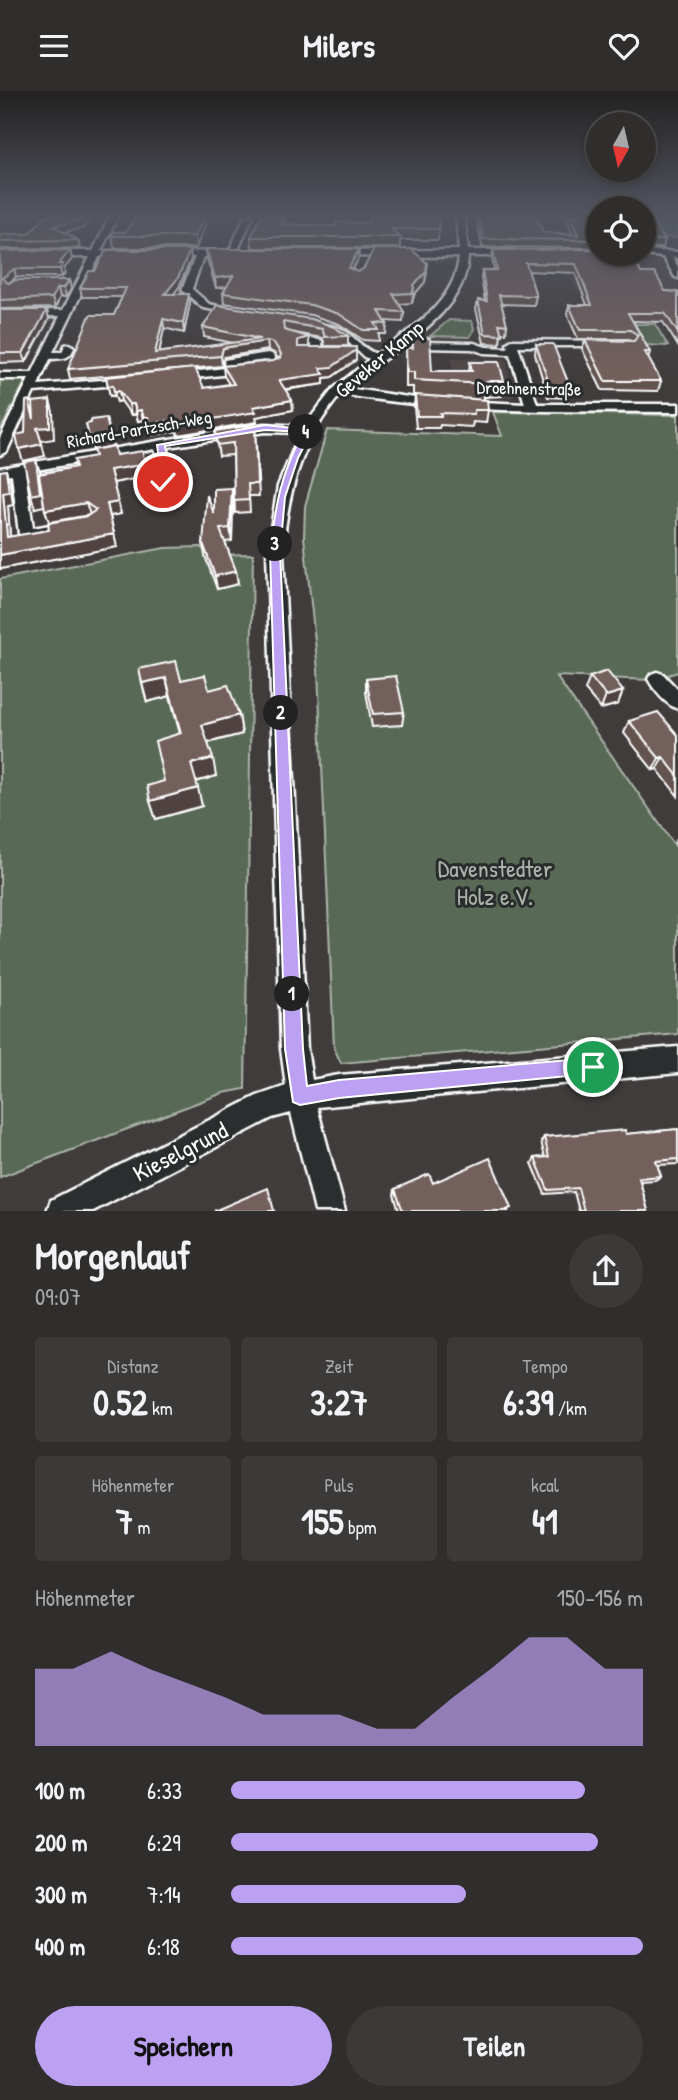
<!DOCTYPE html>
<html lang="de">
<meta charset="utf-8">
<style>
body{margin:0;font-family:"Patrick Hand",sans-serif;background:#3c3939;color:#f1f3f6;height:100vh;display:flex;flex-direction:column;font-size:26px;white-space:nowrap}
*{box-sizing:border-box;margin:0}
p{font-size:23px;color:#a8a8aa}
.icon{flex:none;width:38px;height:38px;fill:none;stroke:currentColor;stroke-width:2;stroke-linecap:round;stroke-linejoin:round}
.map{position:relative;height:1120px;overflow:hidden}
.sheet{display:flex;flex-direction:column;background:#302d2d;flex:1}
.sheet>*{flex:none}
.needle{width:46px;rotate:188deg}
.tools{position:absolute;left:586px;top:21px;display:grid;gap:14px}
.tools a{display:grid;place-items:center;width:70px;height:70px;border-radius:50%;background:#302d2d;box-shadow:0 4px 10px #0003,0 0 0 2px #4b4949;font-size:35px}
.pin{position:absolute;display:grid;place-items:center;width:60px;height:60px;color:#fff;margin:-30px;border:4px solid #fff;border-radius:50%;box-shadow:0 2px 7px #0007}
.km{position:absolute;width:35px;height:35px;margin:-18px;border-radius:50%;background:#222;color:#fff;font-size:19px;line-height:35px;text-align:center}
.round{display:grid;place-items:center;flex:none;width:74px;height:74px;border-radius:37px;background:#3c3939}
.headline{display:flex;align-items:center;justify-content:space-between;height:119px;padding:0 35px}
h1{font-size:38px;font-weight:800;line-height:52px}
.stats{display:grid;grid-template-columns:repeat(3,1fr);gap:10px;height:119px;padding:7px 35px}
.stats div{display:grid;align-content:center;border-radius:7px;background:#3c3939;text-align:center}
.stats b{font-size:35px;font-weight:800}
.stats small{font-size:19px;font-weight:400}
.stats p{font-size:19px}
.chart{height:196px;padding:14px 35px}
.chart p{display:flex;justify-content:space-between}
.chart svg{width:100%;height:126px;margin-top:7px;fill:#bca0f2;opacity:.7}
.primary-button{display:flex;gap:14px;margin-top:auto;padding:14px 35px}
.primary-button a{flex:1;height:80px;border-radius:42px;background:#bca0f2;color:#111;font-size:28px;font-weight:800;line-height:80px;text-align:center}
.primary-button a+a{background:#3c3939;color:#f1f3f6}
ul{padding:0 35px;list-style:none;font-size:23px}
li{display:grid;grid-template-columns:112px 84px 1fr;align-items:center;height:52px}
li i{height:18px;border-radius:9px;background:#bca0f2}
header{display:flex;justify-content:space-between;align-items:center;height:91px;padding:0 35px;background:#302d2d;font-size:32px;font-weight:800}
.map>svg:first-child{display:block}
.built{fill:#4f4746}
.green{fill:#586a54;stroke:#acb4aa;stroke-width:2}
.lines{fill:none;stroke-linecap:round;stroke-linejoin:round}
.minor-casing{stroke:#fff;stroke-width:5}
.minor{fill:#2a2d2e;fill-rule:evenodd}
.wall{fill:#635350;stroke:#fff;stroke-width:2}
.shaded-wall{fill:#504341;stroke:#fff;stroke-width:2}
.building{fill:#73605d;stroke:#fff;stroke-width:2}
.route{fill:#bca0f2;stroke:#fff;stroke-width:2}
.labels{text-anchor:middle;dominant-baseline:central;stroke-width:6;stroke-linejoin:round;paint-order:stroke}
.far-street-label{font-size:18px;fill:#fff;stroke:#2a2d2e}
.street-label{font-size:21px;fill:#fff;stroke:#2a2d2e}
.near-park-label{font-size:24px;fill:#acb4aa;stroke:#2a2d2e}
.near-street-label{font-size:24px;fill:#fff;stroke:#2a2d2e}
</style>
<header><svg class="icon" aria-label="menu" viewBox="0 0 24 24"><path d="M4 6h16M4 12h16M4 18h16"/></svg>Milers<svg class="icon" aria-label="heart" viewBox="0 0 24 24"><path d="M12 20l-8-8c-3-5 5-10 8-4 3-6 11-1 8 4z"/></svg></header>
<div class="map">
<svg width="678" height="1120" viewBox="0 0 678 1120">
<rect width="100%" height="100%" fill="#403c3c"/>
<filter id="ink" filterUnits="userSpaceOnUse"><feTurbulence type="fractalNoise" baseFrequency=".0143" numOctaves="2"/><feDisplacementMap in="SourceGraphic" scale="14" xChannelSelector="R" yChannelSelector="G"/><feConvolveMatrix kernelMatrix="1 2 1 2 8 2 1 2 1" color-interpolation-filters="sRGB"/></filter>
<g filter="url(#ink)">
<!-- built -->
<path class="built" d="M615 170H666L678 189V203L576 200 571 182 597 183Z
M451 267 506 268 514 307H434L454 288Z"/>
<!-- green -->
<path class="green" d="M650 125H678V147L663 146Z
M449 229 472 230 474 238 470 246 430 245Z
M628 233H655L668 255 643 254Z
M0 289H26L0 340Z
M493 321 678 324V581L651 589 556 585 678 759V943L341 972 334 957 318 579 304 446 305 415 327 339 502 345Z
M201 456 209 464 253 463 245 998 223 1002 0 1086V488L165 457Z"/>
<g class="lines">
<!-- minor casing -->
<g class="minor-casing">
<path id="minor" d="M110 125H118L101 160H126L130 163 126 166H99L53 261H62L65 254 69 253 74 256C70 269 63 267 50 268L38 294 129 287 135 290 129 293 34 301 7 360 0 364V347L29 288H0V282H32L60 225 0 226V220L63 219 90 166H0V160H93Z
M245 125H253L235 165 203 166 192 198 209 213 242 220 237 223 203 217 182 199 195 166H168L164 163 168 160 229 161Z
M456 125H464L468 159H514L518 162 514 165H468C465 229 388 259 347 297L422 308 525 313 510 263 484 262 472 258 423 257 418 254 423 251 474 252 486 256 508 257 507 252 512 249 607 250 612 253 611 255H518L537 313H678V321C565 320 453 323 341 303 302 349 287 401 283 461L307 958 312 989 339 984 678 956V982L317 1016 345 1120H315L291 1022 272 1027 93 1120H47L51 1109 257 1005 286 995 281 958 267 461 278 395 300 342 265 341 168 356 171 390 174 394 167 398 156 391 159 387 155 358 25 381 33 437 72 430 79 434 77 437 26 447 19 443 12 383 0 385V377L240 336 265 333 304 335 333 298 370 268 364 266 342 245 318 238V234C351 232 355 256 377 263 411 238 455 212 459 166L336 165 333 160 459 159Z
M644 159 678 161V167L672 166 678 176V187L675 186 663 166 641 164Z
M289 241 322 250V261L313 263 312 254 285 246V242Z
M268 262 272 263 279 274 277 276 255 279 249 276 266 271 265 269 235 273 238 280 232 283 174 289 168 286 174 283 225 277 224 269Z
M657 581 663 583 678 599V618C666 614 654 599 648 588L651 583Z"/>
</g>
<!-- minor -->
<use href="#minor" class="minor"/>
</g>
<!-- wall -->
<path class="wall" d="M261 125H286L283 134 439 138 438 149H400V157H252L251 146Z
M476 125H536L543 141 573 144 565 125H598V157L482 156Z
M644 125 665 149 663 157H644Z
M205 134 196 157H114L112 145 125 141Z
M83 137 65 141 78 149 80 157 0 158V143H28Z
M206 158H359L358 168 353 179 358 181 427 172V182L425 191 414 204 412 212 399 213 404 221 403 231 385 230 387 233 386 243H379V250L363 249 339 233 311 224 224 212 223 202 227 196 216 197 207 168Z
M70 159 72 168 64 178 65 182 62 186H16L10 192 69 189 71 198 66 206H60L55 217 0 218V160Z
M493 159 641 182 665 200 678 201V255L663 231 633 230 650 261 648 268 661 290 658 300 602 299 582 258 585 249 630 250 628 248H578L567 223 569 214H587L575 182 528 180 536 205 534 214 501 213 507 234 506 242H501L500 253 484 252 476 218 478 209 485 210 481 187 482 179H494L492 167Z
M191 168 179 196 173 203 190 212 184 242 164 237 159 262 233 252 204 246 203 236 312 228 348 245V255H325L323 247 294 242 309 246V256H356V269L332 286 324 287V293L285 299 293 319 256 326 257 331 178 344 176 340 153 344 150 336 146 337 143 329 138 330 136 323 131 324 121 310 117 311 115 304 110 305 106 286 204 297 229 293 224 285 223 275 273 270 278 267 274 262 268 259 224 266 222 275 70 288 68 278 114 224 122 206H82L80 197 95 180Z
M0 219H47L49 228 26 271 0 272Z
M413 246 432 280H469L470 271 504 290 502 305 484 306V308L488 319 486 332 473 331 472 336 440 334 439 337H416L414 316 415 304H413V296H406V257H412Z
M536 253 570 296 567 307 548 306 535 263Z
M255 334 259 405H249L250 421 235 422 233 364 219 365 215 340Z
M116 364 148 385 113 392 121 423 110 425 117 456 0 478 10 391 13 414 8 415 10 446 49 439 81 426 44 410 35 417 40 382 76 376Z
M232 397 233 410 232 450 225 451 236 480 238 493 217 498 205 465 203 452 214 423Z
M590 586 618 613 601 618 585 599Z
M366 588 404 621 402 634 372 636 366 601Z
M181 589 209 599 239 624 242 643 208 652 216 685 196 691 202 715 156 728 150 710 164 690 180 643 170 605 147 611 142 592Z
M629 630 678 644V705L657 678 653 679 624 642Z
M678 746V757L675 752Z
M678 1038V1073L657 1074 661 1085 655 1089 640 1090 648 1120H579L574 1101 545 1103 532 1072 535 1067 545 1066 541 1051 544 1046 626 1043Z
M433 1092 509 1120H399L394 1104 395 1098Z"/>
<!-- shaded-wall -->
<path class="shaded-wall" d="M85 125H95L83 137 56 143 54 135Z
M203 125H204L205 134 196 157 195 145Z
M282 125H286L280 144 279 133Z
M359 158 358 168 348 187 349 177Z
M70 159 72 168 64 178 65 182 62 186 59 173Z
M190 159 191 168 179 196 166 213 165 203Z
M427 172 425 191 414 204 412 212 414 194Z
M14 178 16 186 4 196 2 187Z
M233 185 234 195 216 197 215 187Z
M69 189 71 198 66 206 64 197Z
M58 197 60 206 55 217 52 207Z
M189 203 190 212 184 242 183 232Z
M47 219 49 228 26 271 23 262Z
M163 228 164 237 157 272 155 262Z
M309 246V256L298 258V249Z
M267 250 268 259 224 266 222 275 221 265 223 257Z
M356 259V269L332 286 324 287V293L279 299V289L320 277Z
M490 290 488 305 484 306 486 291Z
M113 294 115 304 110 305 108 295Z
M119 300 121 310 117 311 114 301Z
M50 309 53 321 54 348 41 350 37 337Z
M292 309 293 319 256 326 257 331 178 344 176 334 253 316Z
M129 313H134L136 323 131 324Z
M141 319 143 329 138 330 136 320Z
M144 326H148L150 336 146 337Z
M174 329 176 340 153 344 151 333Z
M110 343 113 355 93 359 89 346Z
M42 353 45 365 23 370 19 358Z
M36 369 40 381 44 415 35 417 31 404Z
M146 373 148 385 113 392 110 379Z
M188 375 190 387 187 403 169 405 167 393Z
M6 379 10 391 13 414 8 415 11 459 7 446 3 402Z
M232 397 233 410 232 450 230 437Z
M118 411 121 423 110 425 117 456 0 478V464L114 443 107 413Z
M86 412 90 424 49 431 45 419Z
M236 480 238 493 217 498 215 485Z
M166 587 170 605 147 611 142 592Z
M623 600 618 613 601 618 606 605Z
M239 624 242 643 206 652 202 634Z
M663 666 657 678 653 679 659 667Z
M213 667 216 685 195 691 191 673Z
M198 697 202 715 156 728 150 710Z"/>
<!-- building -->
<path class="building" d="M46 125H85L82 129 54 135 78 149 0 150V143H28Z
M137 125H203L195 145H112L114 141H125Z
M261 125H282L279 133 336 135V131L369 132V125H439V138H391L400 146H251Z
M479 125H536L543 141 578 144 570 125H598V149L483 148Z
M644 125H647L665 149H644Z
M206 158H359L349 177 358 181 364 177 374 158H411L427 172 426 181 414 194 413 202 393 203 404 221 379 220 387 233 375 232 379 239H363L339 223 311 214 223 202 233 185 215 187Z
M598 158V163H632L641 182H655L665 200 678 201V242L665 222H628L650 261H645L661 290H605L585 249 634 250 638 244 630 239H580L569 214H592L576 173 526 172 536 205 499 204 507 234 499 233 502 244 485 243 478 209 487 210 482 179H497L493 159Z
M70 159 59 173H63L60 178H14L2 187 8 192 16 189H69L64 197H58L52 207 0 209V160Z
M106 159H190L178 187 165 203H189L183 232 163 228 155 262 260 248 203 236 217 214 312 228 334 236 348 245 325 246 322 238 283 231 284 239 309 246 298 249V256H356V259L332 276 320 277 324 283 279 289 292 309 253 316 256 321 176 334 174 329 151 333 148 326H144L141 319 136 320 134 313H129L119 300 114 301 113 294 108 295 106 286 195 277 204 297 234 293 223 275 273 270 280 267 281 263 274 252 267 250 223 257 221 265 68 278 90 224H114L126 197H80L89 180H95Z
M0 219H47L23 262H0Z
M413 246 430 247 432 280H472L470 271H499L504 290H490L486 291V293L414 289V281H407L406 257H413Z
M536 253H553L570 296H550Z
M415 304 487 309 488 319H474V323L440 322 441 325H417Z
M29 309 34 328 33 311 50 309V336L37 337 42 353 19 358 16 344 25 342 26 310Z
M106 327 110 343 89 346 86 333 91 332V329Z
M255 334 257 393H248L249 409 234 410 233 352 217 354 215 340Z
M114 355 116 364 142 360 146 373 110 379 118 411 107 413 114 443 0 464V380L6 379 9 401 3 402 7 446 49 439 48 432 87 425 96 419 86 412 45 419 39 383 76 376 74 369 95 365 93 359Z
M36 369 40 402 31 404 24 371Z
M188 375 185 390 167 393 166 388 174 382 172 377Z
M232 397 230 437 220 438 236 480 215 485 203 452 207 404 214 423V398Z
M176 570 181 589 205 584 209 599 228 594 239 624 202 634 213 667 191 673 198 697 150 710 147 695 164 690 155 650 181 642 166 587 142 592 139 578Z
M607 580 623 600 606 605 590 586Z
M396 585 404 621 373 623 366 588Z
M658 621 678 644V685L663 666 659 667 629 630Z
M678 1038V1068L656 1070 661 1085 639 1087 648 1120H584L578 1097 548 1099 535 1067 549 1066 544 1046 625 1039 626 1043Z
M490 1067 511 1117 505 1120H403L395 1098 429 1083 433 1092Z
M268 1097 274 1120H214Z"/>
</g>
<!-- sky -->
<linearGradient id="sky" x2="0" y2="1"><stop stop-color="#232121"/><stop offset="0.44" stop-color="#535661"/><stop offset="1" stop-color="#535661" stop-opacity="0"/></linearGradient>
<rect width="678" height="282" fill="url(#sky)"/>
<!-- route -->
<path class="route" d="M265 334 312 339 298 367 285 406 280 461 303 958 307 995 339 989 593 967 599 970 602 976 599 982 339 1007 300 1014 293 1011 285 958 270 461C276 412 280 386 303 341L265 339 165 355 171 388 163 394 159 391 162 388 157 354Z"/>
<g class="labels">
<!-- far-street labels -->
<g class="far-street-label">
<text transform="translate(529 297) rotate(1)">Droehnenstraße</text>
<text transform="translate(139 338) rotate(-10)">Richard-Partzsch-Weg</text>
</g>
<!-- street labels -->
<g class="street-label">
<text transform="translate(379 268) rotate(-40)">Geveker Kamp</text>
</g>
<!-- near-park labels -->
<g class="near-park-label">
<text x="495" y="777">Davenstedter<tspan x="495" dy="28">Holz e.V.</tspan></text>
</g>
<!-- near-street labels -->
<g class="near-street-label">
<text transform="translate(180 1060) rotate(-27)">Kieselgrund</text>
</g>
</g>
</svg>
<div class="tools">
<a><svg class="needle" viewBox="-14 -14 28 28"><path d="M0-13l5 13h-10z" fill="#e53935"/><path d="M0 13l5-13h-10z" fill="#a8a8aa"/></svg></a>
<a><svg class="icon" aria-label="locate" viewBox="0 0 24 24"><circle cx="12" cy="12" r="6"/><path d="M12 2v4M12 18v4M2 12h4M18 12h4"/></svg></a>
</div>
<div class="pin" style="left:593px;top:976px;background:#1e9e55"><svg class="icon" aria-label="arrive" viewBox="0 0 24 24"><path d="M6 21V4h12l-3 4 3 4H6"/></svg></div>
<div class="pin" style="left:163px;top:391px;background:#d93025"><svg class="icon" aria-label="check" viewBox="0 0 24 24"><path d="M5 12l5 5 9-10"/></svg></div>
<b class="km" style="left:292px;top:903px">1</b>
<b class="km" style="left:281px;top:622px">2</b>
<b class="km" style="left:275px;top:453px">3</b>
<b class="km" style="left:306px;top:341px">4</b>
</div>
<section class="sheet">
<div class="headline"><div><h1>Morgenlauf</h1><p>09:07</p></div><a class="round"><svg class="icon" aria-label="share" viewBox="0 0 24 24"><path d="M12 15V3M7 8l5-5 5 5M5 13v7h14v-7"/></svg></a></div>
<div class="stats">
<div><p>Distanz</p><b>0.52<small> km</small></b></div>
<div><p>Zeit</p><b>3:27</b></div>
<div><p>Tempo</p><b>6:39<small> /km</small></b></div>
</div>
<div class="stats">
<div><p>Höhenmeter</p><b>7<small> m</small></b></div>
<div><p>Puls</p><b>155<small> bpm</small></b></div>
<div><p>kcal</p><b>41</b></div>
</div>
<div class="chart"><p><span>Höhenmeter</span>150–156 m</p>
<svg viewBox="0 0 160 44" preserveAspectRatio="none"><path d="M0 44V17L10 17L20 11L30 17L40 22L50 27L60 33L70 33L80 33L90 38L100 38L110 27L120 17L130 6L140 6L150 17L160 17V44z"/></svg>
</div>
<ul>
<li><b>100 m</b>6:33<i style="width:86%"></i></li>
<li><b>200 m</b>6:29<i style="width:89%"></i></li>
<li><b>300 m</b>7:14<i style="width:57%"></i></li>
<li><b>400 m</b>6:18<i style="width:100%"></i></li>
</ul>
<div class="primary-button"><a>Speichern</a><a>Teilen</a></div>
</section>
